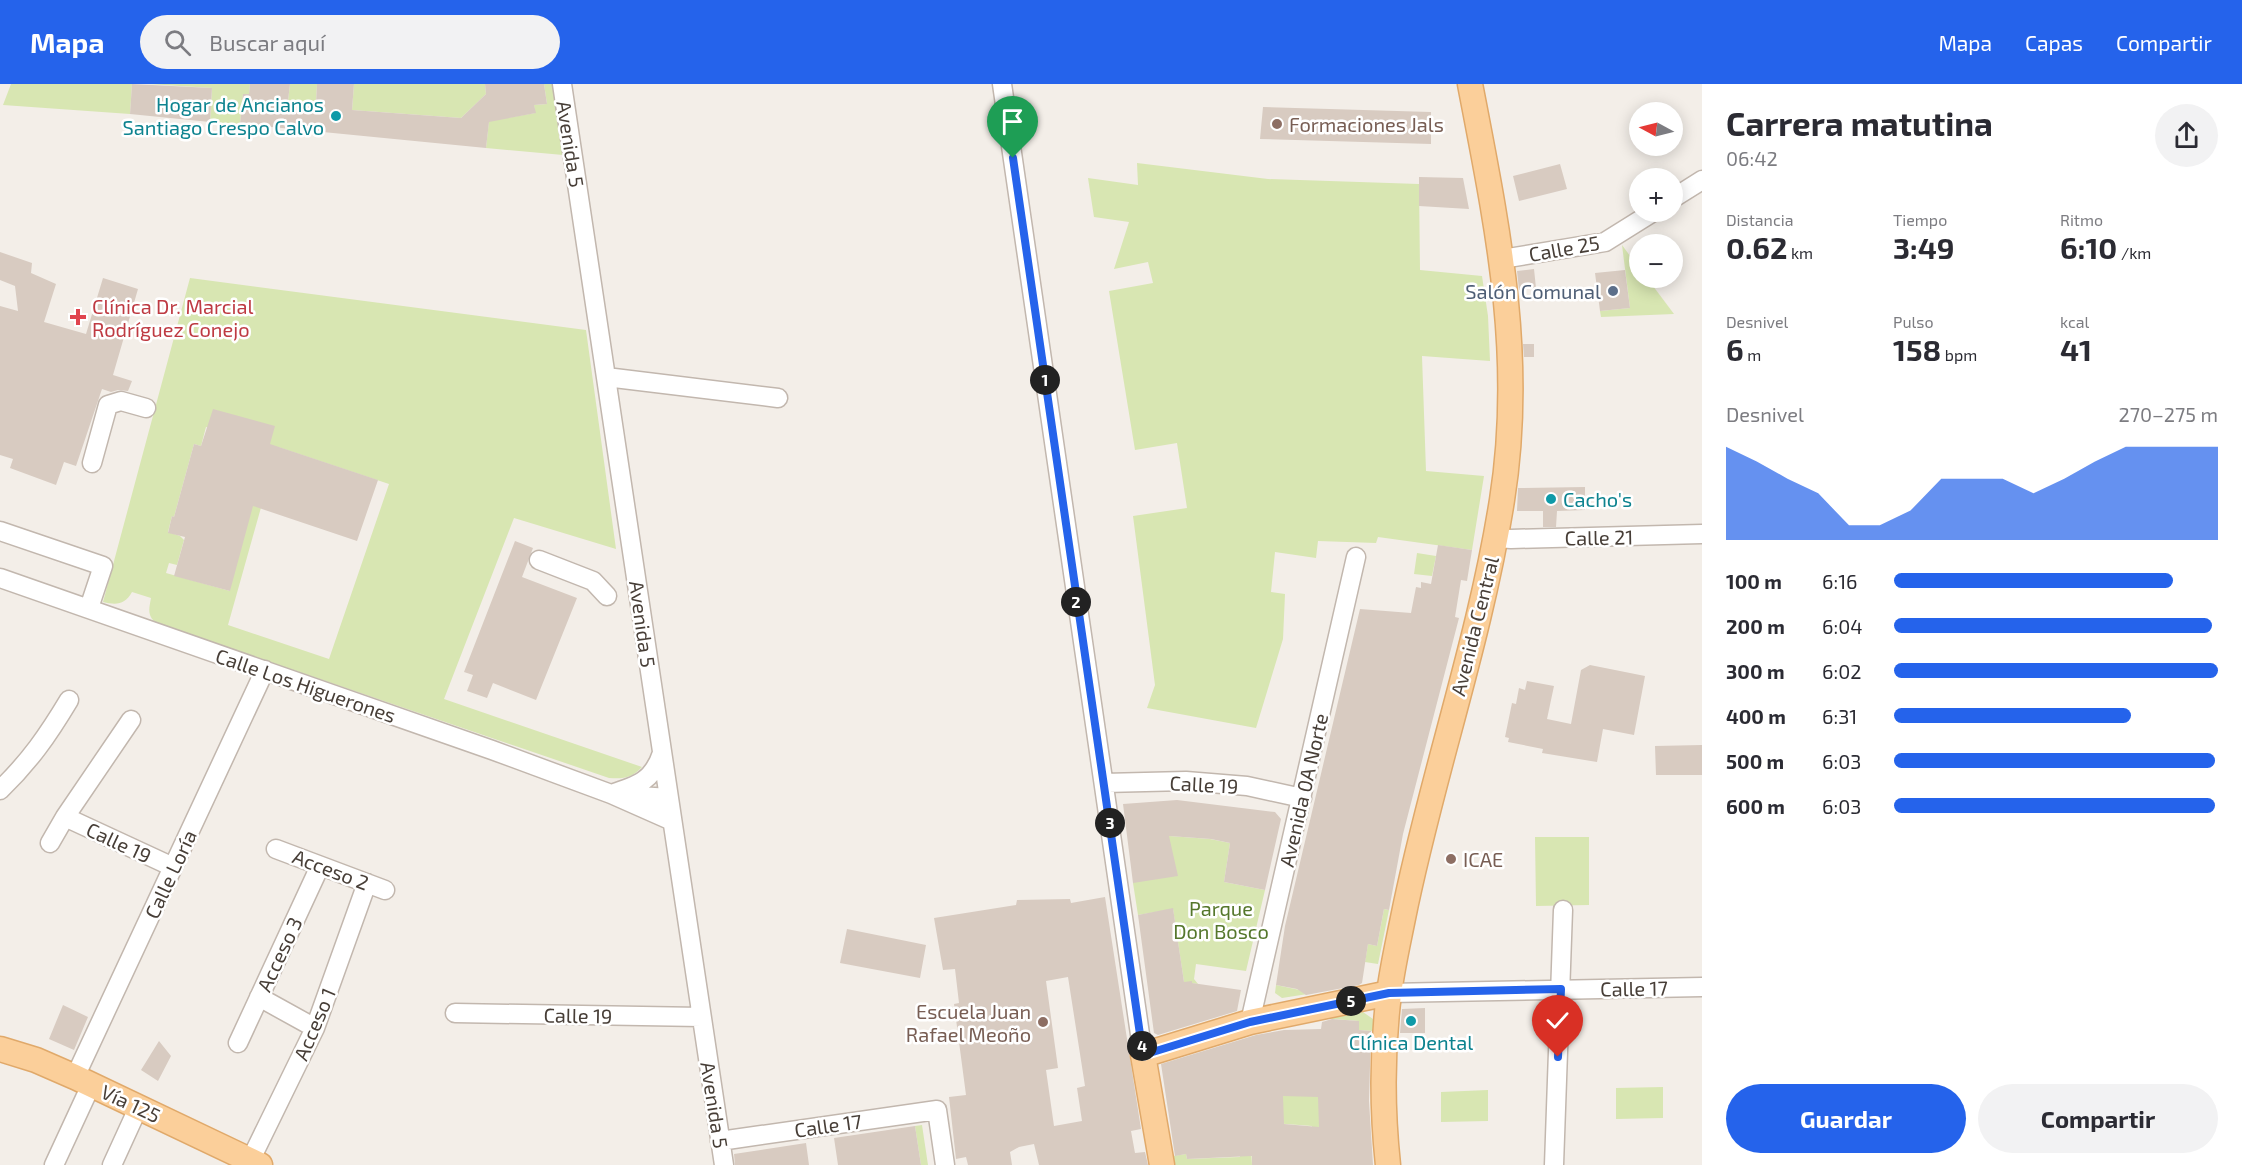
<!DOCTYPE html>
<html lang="es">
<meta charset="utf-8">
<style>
body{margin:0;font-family:"Exo 2",sans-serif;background:#f2f2f3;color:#2b2b33;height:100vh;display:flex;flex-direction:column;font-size:22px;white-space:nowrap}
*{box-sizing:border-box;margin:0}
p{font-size:20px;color:#7c7c81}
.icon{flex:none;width:33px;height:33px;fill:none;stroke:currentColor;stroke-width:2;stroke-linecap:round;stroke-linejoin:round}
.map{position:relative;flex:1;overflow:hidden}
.side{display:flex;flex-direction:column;background:#fff;width:540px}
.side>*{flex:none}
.needle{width:39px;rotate:277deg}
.buttons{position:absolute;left:1629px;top:18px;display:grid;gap:12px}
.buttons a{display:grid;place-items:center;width:54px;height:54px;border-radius:50%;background:#fff;box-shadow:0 3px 15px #0003;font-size:30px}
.pin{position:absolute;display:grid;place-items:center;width:51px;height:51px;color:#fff;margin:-62px -26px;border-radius:50% 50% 50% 0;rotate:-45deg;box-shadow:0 0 6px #0007}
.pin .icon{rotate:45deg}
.km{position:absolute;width:30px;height:30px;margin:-15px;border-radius:50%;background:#222;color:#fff;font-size:16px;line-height:30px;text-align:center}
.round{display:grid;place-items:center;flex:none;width:63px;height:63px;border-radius:32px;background:#f2f2f3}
.head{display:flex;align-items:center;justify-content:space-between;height:102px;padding:0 24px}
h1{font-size:33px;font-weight:700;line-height:45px}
.stats{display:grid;grid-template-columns:repeat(3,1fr);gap:9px;height:102px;padding:6px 24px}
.stats div{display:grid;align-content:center}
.stats b{font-size:30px;font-weight:700}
.stats small{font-size:16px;font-weight:400}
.stats p{font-size:16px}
.chart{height:168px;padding:12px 24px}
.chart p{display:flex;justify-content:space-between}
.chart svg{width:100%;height:108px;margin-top:6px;fill:#2563eb;opacity:.7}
.primary-button{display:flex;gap:12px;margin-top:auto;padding:12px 24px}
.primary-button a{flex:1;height:69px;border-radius:36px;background:#2563eb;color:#fff;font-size:24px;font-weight:700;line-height:69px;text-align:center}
.primary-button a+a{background:#f2f2f3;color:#2b2b33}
ul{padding:0 24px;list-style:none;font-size:20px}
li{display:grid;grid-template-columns:96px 72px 1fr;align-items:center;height:45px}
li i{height:15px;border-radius:8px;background:#2563eb}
header{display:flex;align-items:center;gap:36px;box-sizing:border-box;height:84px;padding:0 30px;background:#2563eb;color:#fff}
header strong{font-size:28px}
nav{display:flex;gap:33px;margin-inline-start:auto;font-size:21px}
.search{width:420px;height:54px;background:#f2f2f3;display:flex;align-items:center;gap:15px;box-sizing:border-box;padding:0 21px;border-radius:33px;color:#7c7c81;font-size:22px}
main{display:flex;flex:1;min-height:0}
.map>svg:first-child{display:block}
.green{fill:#d8e6b2;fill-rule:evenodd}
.building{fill:#d8cbc1;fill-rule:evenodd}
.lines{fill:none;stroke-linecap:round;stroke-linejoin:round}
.minor-casing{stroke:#c2b7ae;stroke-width:21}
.major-casing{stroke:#e0a96a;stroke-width:27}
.minor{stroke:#fff;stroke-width:18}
.major{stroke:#fbcf9a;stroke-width:24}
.route-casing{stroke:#fff;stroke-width:12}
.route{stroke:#2563eb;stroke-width:8}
.culture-dot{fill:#0f9aa8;stroke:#fff;stroke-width:2}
.education-dot{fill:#8d6e63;stroke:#fff;stroke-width:2}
.service-dot{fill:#5c6f8a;stroke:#fff;stroke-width:2}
.health-dot{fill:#e0444e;stroke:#fff;stroke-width:2}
.labels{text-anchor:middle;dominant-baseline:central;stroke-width:5;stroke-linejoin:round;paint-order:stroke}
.culture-label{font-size:20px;fill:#0d838f;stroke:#fff;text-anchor:end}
.education-label{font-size:20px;fill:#785e54;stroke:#fff;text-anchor:start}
.street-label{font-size:20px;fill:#473e37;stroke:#fff}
.service-label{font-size:20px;fill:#4e5e75;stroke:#fff;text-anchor:end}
.health-label{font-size:20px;fill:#be3a42;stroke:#fff;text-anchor:start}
.park-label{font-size:20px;fill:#55772c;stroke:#fff}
</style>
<header>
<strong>Mapa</strong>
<div class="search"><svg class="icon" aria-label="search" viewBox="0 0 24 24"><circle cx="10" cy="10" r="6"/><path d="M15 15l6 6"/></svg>Buscar aquí</div>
<nav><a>Mapa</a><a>Capas</a><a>Compartir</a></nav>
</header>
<main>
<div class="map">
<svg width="1702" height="1081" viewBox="0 0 1702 1081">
<rect width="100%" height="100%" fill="#f3eee8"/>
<!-- green -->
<path class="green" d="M11 0H132L130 30 3 21Z
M148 0H250L249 10H243L240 40 210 38 212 4Z
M290 0H317L316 19 288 17Z
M354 0H485L486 10 461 34 352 26Z
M544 0H553L563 71 486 64 489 37 535 29 534 21 547 20Z
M1137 79 1268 95 1419 100 1420 186 1482 192 1488 232 1490 277 1422 272 1426 387 1484 392 1472 466 1378 453 1376 459 1318 457 1316 474 1275 468 1271 508 1285 510 1283 555 1256 644 1147 624 1155 601 1133 432 1187 424 1177 359 1135 366 1109 207 1153 199 1148 178 1114 185 1129 138 1094 133 1088 94 1138 101Z
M1622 161 1639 184 1640 194H1647L1674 230 1601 233 1600 227 1630 224Z
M190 194 586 246 616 465 514 434 444 615 642 683C632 694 624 695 609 694L156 539C147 531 149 525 151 514L132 508C125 521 116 521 103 518ZM206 343 236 351 230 507 166 489 169 479 177 481 184 456 180 452 168 448 172 432 174 433 194 360 201 362ZM278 363 389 400 329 575 228 541Z
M1417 469 1436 472 1432 492 1414 490Z
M1169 752 1210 755 1230 759 1224 798 1265 806 1246 887 1196 880 1194 895 1198 900 1184 898 1173 825 1138 831 1133 799Z
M1535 753H1589V821L1536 822Z
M1384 825 1389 826 1378 880 1365 878 1368 860 1377 862Z
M1276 901 1314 909 1282 914 1275 909Z
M1363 928 1373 935V947L1359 946V937L1322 934Z
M1663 1003V1034L1616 1035V1004Z
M1488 1006V1037L1441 1038V1008Z
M1320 1010V1055L1312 1063V1042L1262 1038 1283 1023V1012Z
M1248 1014 1252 1081H1174L1173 1072 1186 1070 1187 1075 1240 1073 1237 1017Z
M922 1041 928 1081H921L915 1042Z"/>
<!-- building -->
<path class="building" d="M132 0 212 4 210 38 130 30Z
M250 0H290L288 17 316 19 317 0H354L352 26 461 34 486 10 485 0H544L547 20 534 21 536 29 489 38 486 64 240 40 243 10H249Z
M1263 23 1431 28V60L1260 55Z
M1560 80 1567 105 1519 117 1513 92Z
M1419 93 1463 94 1469 125 1419 122Z
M0 168 32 179 31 189 56 200 44 238 86 250 103 194 138 205 113 291 132 297 128 307 118 306 111 308 102 305 76 382 64 378 56 401 10 384 13 375 0 371V222L18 227 15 202 0 196Z
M1534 185 1536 204 1519 206 1517 187Z
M1625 186 1630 224 1600 227 1595 189Z
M1523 260H1534V273H1524Z
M213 325 275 342 270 360 378 396 357 457 253 422 230 507 174 492 185 453 168 449 172 432 174 433 194 360 201 362Z
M1585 403V426L1557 427 1556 443H1543V427H1517L1518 404Z
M515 457 533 464 522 493 577 514 536 616 493 599 487 614 467 607 473 591 464 588Z
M1438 461 1472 466 1467 497 1461 496 1455 533 1459 534 1403 750 1389 826 1384 825 1377 862 1368 860 1362 899 1359 901 1306 911 1297 905 1276 901 1285 842 1360 525 1411 529 1416 503 1421 504V498L1431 500Z
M1590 581 1645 592 1634 651 1603 645 1597 678 1542 669 1543 665 1508 658 1509 654 1505 653 1512 619 1516 620 1519 604 1525 606 1527 597 1554 602 1547 635 1571 640 1581 586Z
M1702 661V691H1656L1655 662Z
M1177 716 1275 728 1281 735 1265 806 1224 798 1230 759 1211 755 1169 752 1178 792 1133 799 1123 720Z
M1105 813 1141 1045 1131 1047 1135 1069 1145 1068 1148 1081H1039L1034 1060 1019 1063 1010 1068 1012 1081H968L966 1073 956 1075 949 1013 966 1011 954 920 959 919 955 885 943 886 934 834 1016 821 1017 816 1070 815 1071 819ZM1068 893 1085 1002 1077 1004 1082 1037 1054 1042 1046 986 1058 984 1046 897Z
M1173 824 1184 898 1192 897V899L1241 906 1237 927 1158 951 1154 949 1138 831Z
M847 845 926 861 920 894 840 879Z
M63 921 88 933 74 966 49 955Z
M1425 924V949H1400L1402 925Z
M1332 935 1359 937V946L1371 947 1369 1017 1373 1081H1252V1072L1187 1075 1186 1070 1175 1072 1161 980 1256 951 1284 946 1321 945 1322 938ZM1283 1012 1318 1013 1319 1043 1284 1040Z
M159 957 171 972 158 997 141 986Z
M915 1042 921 1081H838L834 1054Z
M806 1059 809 1081H735L734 1070Z"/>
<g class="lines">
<!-- minor casing -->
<g class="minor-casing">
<path id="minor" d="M562 0 724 1081
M1002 0 1143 971
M1672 115 1702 96
M1502 175 1605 158 1653 128
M606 293 778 314
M92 379 108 321 121 317 146 324
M0 447 103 482 89 524
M1496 454 1511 455 1702 450
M539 476 593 497 607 512
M0 494 492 666 611 710 672 737
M1104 699 1186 697 1247 702 1302 714
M0 706C30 677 48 651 69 616
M611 710C637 702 653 697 662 669
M625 711 669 714
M65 733 173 783
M50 759 65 733 131 636
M276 765 385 806
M1389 909 1702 903
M259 913 315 944
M455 929 701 933
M1250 938 1356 473
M238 959 320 782
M75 993 265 586
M720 1057 937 1026 945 1081
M250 1077 315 944 367 799
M54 1081 91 1001
M112 1081 139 1022
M1554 1081 1563 826"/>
</g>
<!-- major casing -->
<g class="major-casing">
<path id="major" d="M0 965 36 976 75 993 260 1081
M1162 1081 1143 971 1250 938 1389 909
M1388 1081C1382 1025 1382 966 1389 910 1392 885 1398 859 1403 834 1431 694 1480 557 1502 416 1525 271 1497 141 1470 0"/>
</g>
<!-- minor -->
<use href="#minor" class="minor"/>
<!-- major -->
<use href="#major" class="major"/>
</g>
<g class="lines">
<!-- route casing -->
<g class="route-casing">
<path id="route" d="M1013 74 1143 971 1250 938 1389 909 1561 905 1558 973"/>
</g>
<!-- route -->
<use href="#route" class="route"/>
</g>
<!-- markers -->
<g class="culture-dot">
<circle cx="336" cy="32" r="6"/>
<circle cx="1551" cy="415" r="6"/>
<circle cx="1411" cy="937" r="6"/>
</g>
<g class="education-dot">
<circle cx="1277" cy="40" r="6"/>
<circle cx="1451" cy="775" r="6"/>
<circle cx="1043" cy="938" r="6"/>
</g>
<circle class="service-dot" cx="1613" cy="207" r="6"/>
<path class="health-dot" d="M75 224h6v6h6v6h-6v6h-6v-6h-6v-6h6z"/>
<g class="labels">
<!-- culture labels -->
<g class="culture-label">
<text x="324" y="20">Hogar de Ancianos<tspan x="324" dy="23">Santiago Crespo Calvo</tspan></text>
<text x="1563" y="415" text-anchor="start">Cacho's</text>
<text x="1411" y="958" text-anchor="middle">Clínica Dental</text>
</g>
<!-- education labels -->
<g class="education-label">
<text x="1289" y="40">Formaciones Jals</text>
<text x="1463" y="775">ICAE</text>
<text x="1031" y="927" text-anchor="end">Escuela Juan<tspan x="1031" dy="23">Rafael Meoño</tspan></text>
</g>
<!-- street labels -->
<g class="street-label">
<text transform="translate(571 60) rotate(81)">Avenida 5</text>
<text transform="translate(1564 164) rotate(-10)">Calle 25</text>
<text transform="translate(1599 453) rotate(-1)">Calle 21</text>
<text transform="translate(643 540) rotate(82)">Avenida 5</text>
<text transform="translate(1474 542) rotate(-76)">Avenida Central</text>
<text transform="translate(306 601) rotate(19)">Calle Los Higuerones</text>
<text transform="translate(1204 700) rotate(3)">Calle 19</text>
<text transform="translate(1303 706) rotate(-77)">Avenida 0A Norte</text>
<text transform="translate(119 758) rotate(25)">Calle 19</text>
<text transform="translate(331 785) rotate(21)">Acceso 2</text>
<text transform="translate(170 790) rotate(-65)">Calle Loría</text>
<text transform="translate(279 870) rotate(-65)">Acceso 3</text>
<text transform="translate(1634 904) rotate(-1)">Calle 17</text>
<text transform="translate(578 931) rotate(1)">Calle 19</text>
<text transform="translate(314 940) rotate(-67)">Acceso 1</text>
<text transform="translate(131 1019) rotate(25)">Vía 125</text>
<text transform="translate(715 1021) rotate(81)">Avenida 5</text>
<text transform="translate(828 1041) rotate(-8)">Calle 17</text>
</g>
<!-- service labels -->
<g class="service-label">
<text x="1601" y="207">Salón Comunal</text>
</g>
<!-- health labels -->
<g class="health-label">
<text x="92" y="222">Clínica Dr. Marcial<tspan x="92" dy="23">Rodríguez Conejo</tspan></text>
</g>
<!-- park labels -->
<g class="park-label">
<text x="1221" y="824">Parque<tspan x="1221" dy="23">Don Bosco</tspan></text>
</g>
</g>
</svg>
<div class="buttons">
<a><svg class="needle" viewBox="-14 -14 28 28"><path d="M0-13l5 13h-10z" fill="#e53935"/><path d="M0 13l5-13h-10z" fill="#7c7c81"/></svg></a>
<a>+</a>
<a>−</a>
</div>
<div class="pin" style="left:1013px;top:74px;background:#1e9e55"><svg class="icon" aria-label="arrive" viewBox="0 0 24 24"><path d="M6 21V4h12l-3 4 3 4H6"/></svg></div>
<div class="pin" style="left:1558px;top:973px;background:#d93025"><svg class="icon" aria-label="check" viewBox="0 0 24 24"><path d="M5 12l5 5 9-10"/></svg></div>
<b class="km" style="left:1045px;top:296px">1</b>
<b class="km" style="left:1076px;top:518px">2</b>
<b class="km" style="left:1110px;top:739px">3</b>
<b class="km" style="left:1142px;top:962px">4</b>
<b class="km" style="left:1351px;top:917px">5</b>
</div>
<section class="side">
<div class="head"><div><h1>Carrera matutina</h1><p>06:42</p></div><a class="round"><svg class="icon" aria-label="share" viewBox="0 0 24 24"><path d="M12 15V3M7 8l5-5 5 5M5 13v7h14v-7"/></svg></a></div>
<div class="stats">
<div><p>Distancia</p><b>0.62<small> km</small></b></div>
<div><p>Tiempo</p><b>3:49</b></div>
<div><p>Ritmo</p><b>6:10<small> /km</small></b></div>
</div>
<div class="stats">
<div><p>Desnivel</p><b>6<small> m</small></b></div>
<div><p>Pulso</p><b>158<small> bpm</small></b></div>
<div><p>kcal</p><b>41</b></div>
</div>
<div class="chart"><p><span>Desnivel</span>270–275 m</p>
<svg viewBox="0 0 160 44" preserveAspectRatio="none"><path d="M0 44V6L10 12L20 19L30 25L40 38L50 38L60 32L70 19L80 19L90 19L100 25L110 19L120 12L130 6L140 6L150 6L160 6V44z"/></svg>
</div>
<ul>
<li><b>100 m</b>6:16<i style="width:86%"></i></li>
<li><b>200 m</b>6:04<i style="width:98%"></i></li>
<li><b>300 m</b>6:02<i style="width:100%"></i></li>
<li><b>400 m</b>6:31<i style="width:73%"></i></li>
<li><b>500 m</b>6:03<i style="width:99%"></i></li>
<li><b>600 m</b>6:03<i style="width:99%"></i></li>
</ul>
<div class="primary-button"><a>Guardar</a><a>Compartir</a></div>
</section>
</main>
